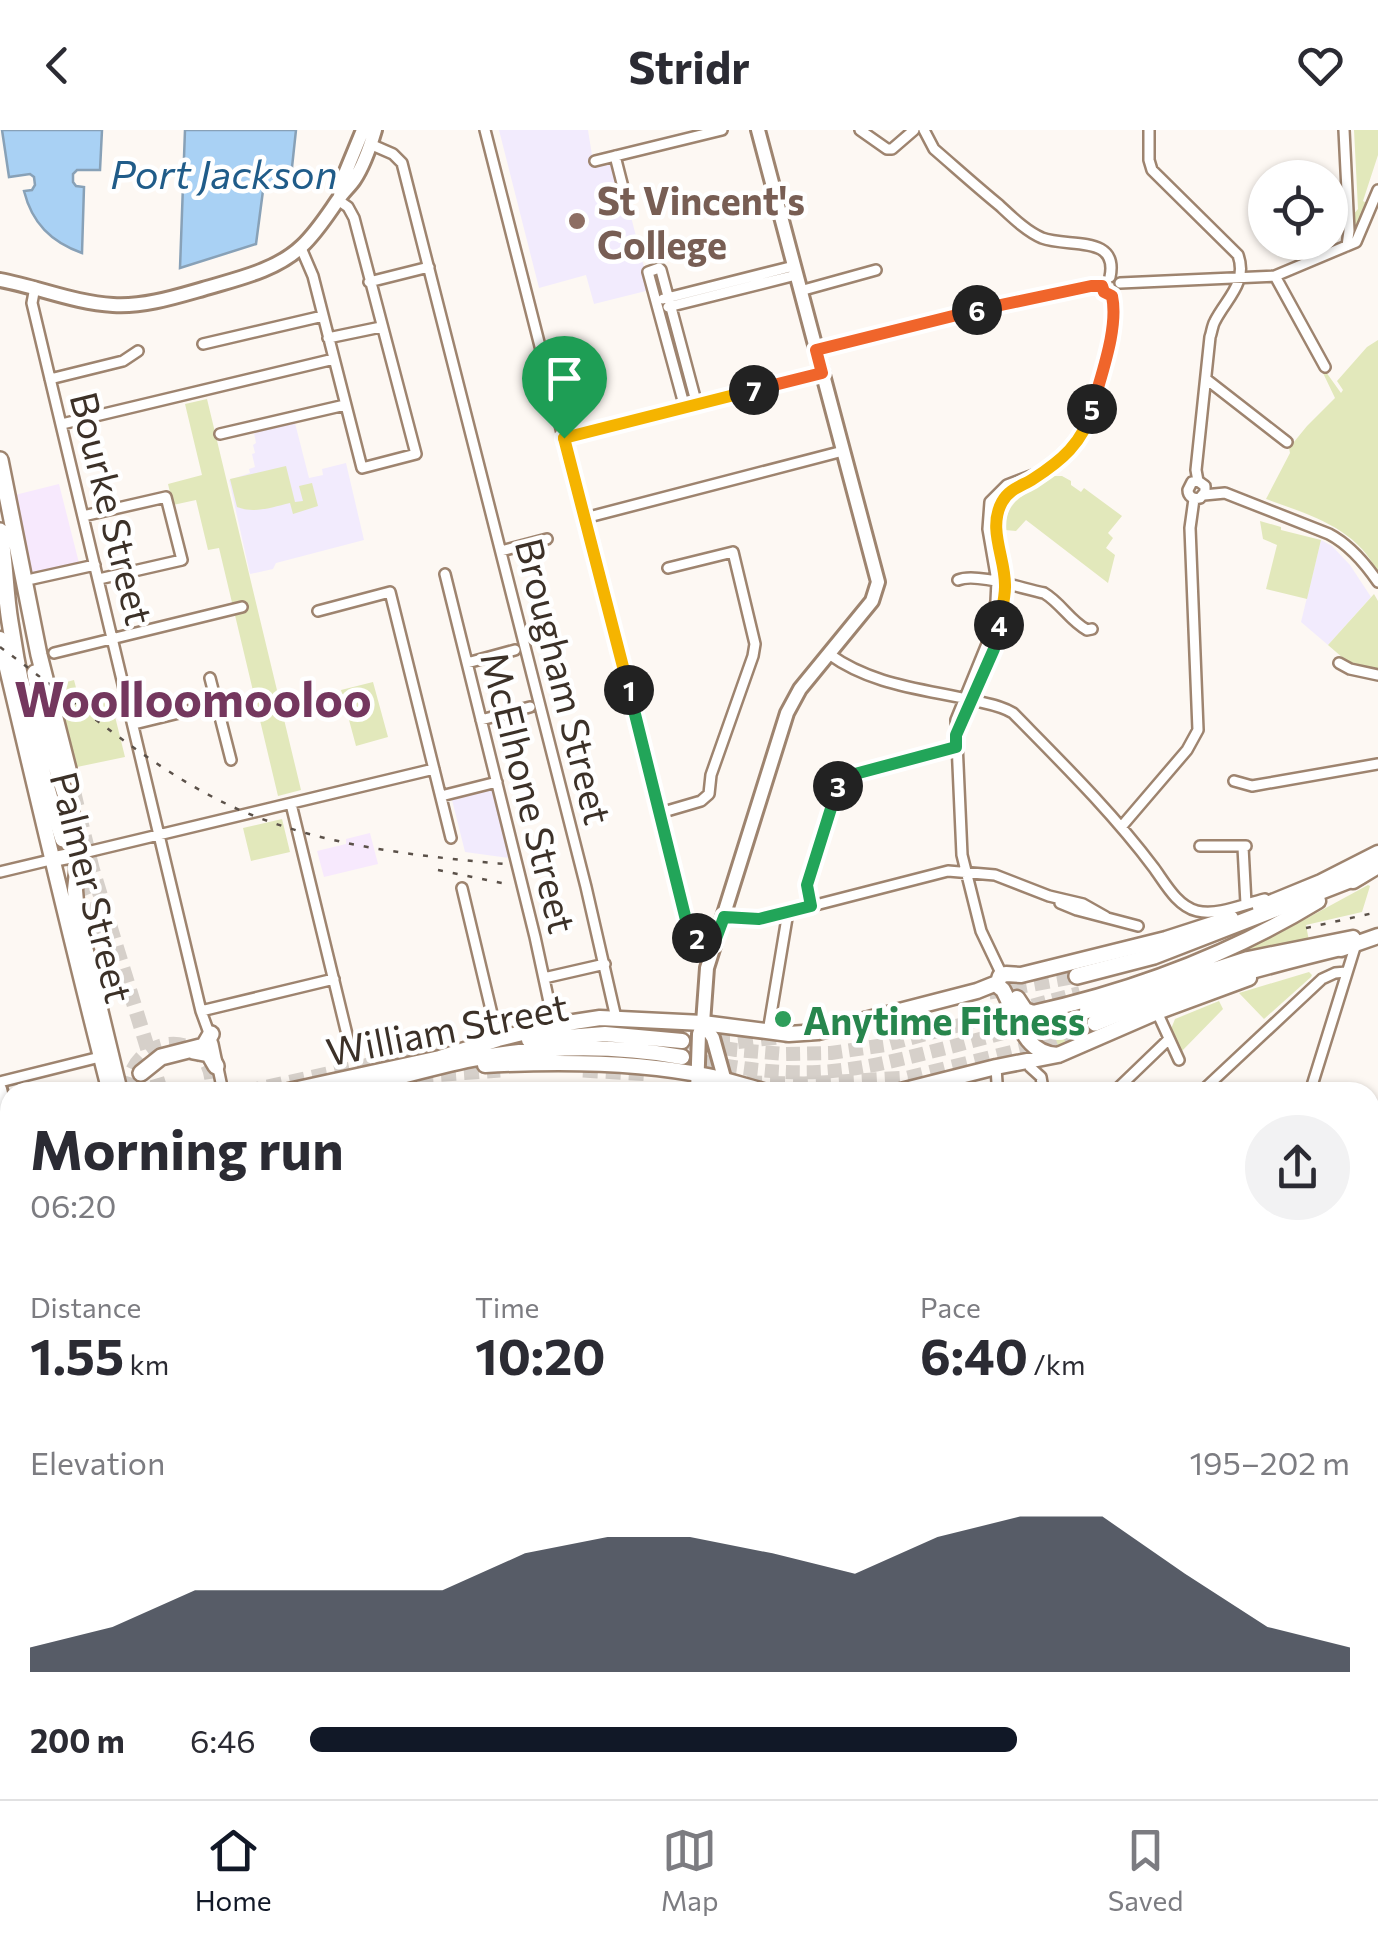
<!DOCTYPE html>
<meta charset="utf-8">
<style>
body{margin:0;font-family:Commissioner,sans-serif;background:#f2f2f3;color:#2b2b33;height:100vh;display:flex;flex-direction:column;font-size:38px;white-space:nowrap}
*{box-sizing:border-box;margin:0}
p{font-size:32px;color:#7c7c81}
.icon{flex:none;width:55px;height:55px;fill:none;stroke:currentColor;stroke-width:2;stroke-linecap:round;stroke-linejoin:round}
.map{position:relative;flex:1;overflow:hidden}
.panel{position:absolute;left:0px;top:952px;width:1380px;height:718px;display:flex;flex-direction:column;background:#fff;border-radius:30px 30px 0 0;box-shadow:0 2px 8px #0004}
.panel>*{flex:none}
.tools{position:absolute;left:1248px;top:30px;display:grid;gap:20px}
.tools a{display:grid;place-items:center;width:100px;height:100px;border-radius:50%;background:#fff;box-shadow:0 2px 8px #0004;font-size:50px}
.pin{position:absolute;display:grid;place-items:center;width:85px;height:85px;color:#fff;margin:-102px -42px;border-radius:50% 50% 50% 0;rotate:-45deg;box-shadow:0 0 10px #0007}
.pin .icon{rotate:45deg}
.km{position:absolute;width:50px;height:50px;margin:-25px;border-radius:50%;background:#222;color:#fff;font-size:28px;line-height:50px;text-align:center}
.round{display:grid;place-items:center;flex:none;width:105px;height:105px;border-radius:52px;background:#f2f2f3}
.overview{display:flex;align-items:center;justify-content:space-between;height:170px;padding:0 30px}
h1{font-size:55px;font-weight:700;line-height:75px}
.stats{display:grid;grid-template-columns:repeat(3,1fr);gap:15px;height:170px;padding:10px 30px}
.stats div{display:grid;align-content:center}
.stats b{font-size:50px;font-weight:700}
.stats small{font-size:28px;font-weight:400}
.stats p{font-size:28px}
.chart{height:280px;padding:20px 30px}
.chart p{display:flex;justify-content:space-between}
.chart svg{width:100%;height:180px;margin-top:10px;fill:#111827;opacity:.7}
ul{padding:0 30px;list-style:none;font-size:32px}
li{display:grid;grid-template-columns:160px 120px 1fr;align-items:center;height:75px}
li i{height:25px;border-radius:12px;background:#111827}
header{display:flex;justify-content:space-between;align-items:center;height:130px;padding:0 30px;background:#fff;font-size:45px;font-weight:700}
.tabs{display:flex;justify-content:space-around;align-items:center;height:140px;border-top:2px solid #e1e1e2;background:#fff;font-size:28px;color:#7c7c81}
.tabs a{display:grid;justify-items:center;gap:5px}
.tabs .active{color:#111827}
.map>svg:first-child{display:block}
.industrial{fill:#f7e9fd}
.education{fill:#f2ebfd}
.green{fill:#e2e8bb}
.water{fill:#a9d1f4;stroke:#88a1b7;stroke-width:2.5}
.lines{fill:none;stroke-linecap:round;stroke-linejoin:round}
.primary-tunnel{stroke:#d6d0ca;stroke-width:14;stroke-dasharray:14 7;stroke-linecap:butt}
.highway-tunnel{stroke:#d6d0ca;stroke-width:15;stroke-dasharray:15 8;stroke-linecap:butt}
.street-casing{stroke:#9e846f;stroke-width:14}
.secondary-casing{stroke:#9e846f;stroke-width:18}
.primary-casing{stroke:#9e846f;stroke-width:19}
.highway-casing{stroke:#9e846f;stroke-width:20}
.street{stroke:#fff;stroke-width:9}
.secondary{stroke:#fff;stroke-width:12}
.primary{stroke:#fff;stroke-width:14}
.highway{stroke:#fff;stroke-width:15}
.rail{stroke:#5b5149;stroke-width:2.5;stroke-dasharray:5 10;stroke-linecap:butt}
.split-1-casing{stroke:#fff;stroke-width:20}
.split-2-casing{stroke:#fff;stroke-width:20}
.split-3-casing{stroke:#fff;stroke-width:20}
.split-4-casing{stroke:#fff;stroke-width:20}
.split-5-casing{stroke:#fff;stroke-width:20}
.split-6-casing{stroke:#fff;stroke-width:20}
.split-7-casing{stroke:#fff;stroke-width:20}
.split-8-casing{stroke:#fff;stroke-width:20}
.split-1{stroke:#f5b400;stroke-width:12}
.split-2{stroke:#22a559;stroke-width:12}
.split-3{stroke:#22a559;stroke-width:12}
.split-4{stroke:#22a559;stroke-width:12}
.split-5{stroke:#f5b400;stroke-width:12}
.split-6{stroke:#f0652b;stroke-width:12}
.split-7{stroke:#f0652b;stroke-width:12}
.split-8{stroke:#f5b400;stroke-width:12}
.education-dot{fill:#8d6e63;stroke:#fff;stroke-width:4}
.leisure-dot{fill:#2e9e5b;stroke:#fff;stroke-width:4}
.labels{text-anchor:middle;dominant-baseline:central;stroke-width:9;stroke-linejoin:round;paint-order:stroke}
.education-label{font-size:38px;font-weight:bold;fill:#785e54;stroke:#fff;text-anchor:start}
.street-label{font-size:38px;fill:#3c3128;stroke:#fff}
.leisure-label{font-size:38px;font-weight:bold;fill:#27864d;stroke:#fff;text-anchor:start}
.water-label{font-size:40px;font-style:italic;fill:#205c89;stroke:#fff}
.district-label{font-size:48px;font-weight:bold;fill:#74375e;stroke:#fff}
</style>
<header><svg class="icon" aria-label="back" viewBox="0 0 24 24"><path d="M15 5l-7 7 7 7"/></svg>Stridr<svg class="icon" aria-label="heart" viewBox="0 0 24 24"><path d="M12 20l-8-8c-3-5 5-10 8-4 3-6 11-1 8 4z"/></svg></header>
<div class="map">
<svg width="1378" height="1669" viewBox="0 0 1378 1669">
<rect width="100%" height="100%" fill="#fdf8f3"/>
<!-- industrial -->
<path class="industrial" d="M59 354 79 433 30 443 15 365Z
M370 703 378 734 324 747 317 721 346 714V709Z"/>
<!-- education -->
<path class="education" d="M499 0H588L594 38 617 33 650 160 594 174 586 145 539 158Z
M295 293 309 348 323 345 322 339 346 333 364 410 276 433 273 439 250 444 229 350 250 343 249 339 255 337 252 324 255 323 253 315 256 313 254 303Z
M1321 410 1332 416 1350 435 1371 467 1328 515 1301 492Z
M492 660 509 728 465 722 452 670Z
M485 1660H658L655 1669H481Z"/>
<!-- green -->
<path class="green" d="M1354 0H1378V25L1363 71 1368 74 1359 93 1355 95 1353 94 1352 86 1358 79Z
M1378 210V443C1357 398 1310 385 1266 369L1290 323 1289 318 1307 296 1335 268 1323 243 1326 242 1341 263 1343 260 1337 251 1367 217Z
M207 269 301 660 278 666 219 418 208 420 196 370 173 375 168 354 202 345 185 274Z
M286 336 295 372 303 371 299 356 312 353 318 376 293 384 290 373C273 377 254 384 237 377L230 349Z
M1054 346H1062L1071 351V355L1081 362 1084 358 1122 386 1108 403 1113 408 1106 418 1115 425 1108 453 1026 390 1016 401 1005 400C1005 367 1031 363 1054 346Z
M1260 391 1281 397V400L1321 410 1307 469 1266 459 1277 415 1263 409Z
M1374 464 1378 471V542L1351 535 1328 515Z
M74 550 80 573 110 566 125 627 77 637 56 555Z
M373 552 388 607 356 616 341 560Z
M282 689 290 722 251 731 243 698Z
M1368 755 1370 756 1362 782 1306 795 1309 811 1215 834V830L1278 804Z
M1309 842 1312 845 1311 847 1264 889 1239 863Z
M1219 871 1223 879 1181 922 1171 899 1175 889Z
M1080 884 1088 903 1051 919 1037 890Z"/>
<!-- water -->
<path class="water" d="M2 0H102L100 40H77L73 44V52L76 56 84 57 82 123C51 112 32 93 24 61L32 60 35 55 34 47 30 44 9 47Z
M185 0H296L290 56 264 53 256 114 180 138Z"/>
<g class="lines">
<!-- primary-tunnel -->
<path class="primary-tunnel" d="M682 911 736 920 785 924 831 923 885 915 1080 863
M682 927C727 937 772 944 818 942 864 940 909 927 954 916 998 904 1043 893 1087 881"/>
<!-- highway-tunnel -->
<path class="highway-tunnel" d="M68 639 92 738 161 962
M63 709 103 802
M989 862 1077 846
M669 912H734L786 906
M583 940 650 944
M418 946 500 940
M747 953 804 954 908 948 1026 919 1095 893
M128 962C129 900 218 897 212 962
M245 962 374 934 447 921
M0 1019 10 1016
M0 1062 10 1058
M0 1075 10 1071
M377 1660 381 1669
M389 1660 393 1669"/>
<!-- street casing -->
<g class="street-casing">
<path id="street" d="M485 0 687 794 696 807 714 814
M860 0 887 19H892L914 0
M924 0 934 19C956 38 977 57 999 75 1012 87 1026 101 1042 108 1068 118 1119 104 1110 147
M1149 0V30L1152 40 1238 125C1248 153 1226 169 1215 191 1212 196 1212 202 1210 207L1196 340 1198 351 1205 356V362L1200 368C1193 370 1188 366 1188 360L1192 352 1198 351
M1344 0 1349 101 1347 116
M370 14 393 24 402 33 586 757 616 888
M615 26 626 69 624 74 617 77
M595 31 722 0
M301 118 313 146 362 338 416 324 354 88 348 77 338 70
M1275 146 1325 237
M369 152 429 137
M1120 153 1275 146 1356 112 1378 60
M35 157 32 173 201 881 213 914 223 962
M800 161 876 140
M663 169 794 136
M668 177 796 145
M328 208 381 197
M203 214 323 186
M816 220C880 202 946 187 1011 173 1040 166 1072 154 1102 156
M50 249 123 231 138 221
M1206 249 1287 312
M685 278 648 142 659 138 661 140 697 275
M62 294 334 229
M220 304 345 275
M564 308 822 243
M1041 344C1057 334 1072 323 1082 306 1096 281 1118 194 1112 166
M1204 365 1225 363 1329 404C1350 415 1365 433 1378 452
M83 386 166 367 182 430 99 449
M585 388 843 321
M501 421 547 409
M445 444 535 807 554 895
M32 449 95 435
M958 450C976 442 1023 459 1044 463 1061 473 1070 491 1087 500L1092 499
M318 481 390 462 451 708
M54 523 242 477
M829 524C873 556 925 559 976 571 989 574 1002 576 1013 583 1062 633 1112 682 1154 738 1165 753 1177 776 1197 781 1218 786 1244 774 1265 769
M467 533 515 520
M1339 533 1350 539 1378 545
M210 548 231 630
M481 590 530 577
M134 594 216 574
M957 603C977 563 994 522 1002 478 1003 471 1006 462 1006 455 1005 429 990 403 1000 378 1005 364 1015 358 1028 352
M1234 651 1252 656 1378 634
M441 666 497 652
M291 674 351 921
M660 683 701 671 709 664 711 645 753 526 755 514 733 422 668 438
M1122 696 1187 620 1198 600 1190 398 1194 369
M1200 716H1246
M1243 717 1246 774
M79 724 434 639
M0 742 54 729
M462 758 498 909
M1060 773 1077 780 1138 796
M811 776 807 755 840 648 956 617
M724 787 742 790 765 788 948 741 995 745 1049 766 1083 774 1106 787
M1002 845 981 801 962 725 956 590 987 514 996 471 997 451 988 399 990 372 1007 355 1044 341
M544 848 605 834
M201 881 334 849
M1157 882 1179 930
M768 902 788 782
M1028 932 1030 937 1041 947 1042 953 1037 962
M0 952 100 927
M594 962V959L628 961
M992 962 997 953 996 937
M1114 962 1169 909
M1201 962 1322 849 1335 843 1346 842
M1310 962 1356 814
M1370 1185 1378 1187
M1370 1237H1378
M0 1270 10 1267
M1370 1291H1378
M1370 1402H1378
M10 1444 3 1445 2 1448 10 1484
M0 1496 10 1494
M1370 1650 1378 1648
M141 1660 167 1669
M280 1660 282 1669
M398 1660 401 1669
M995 1660 1007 1669
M1138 1660 1145 1669
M1276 1660 1282 1669
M467 1669 470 1660
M1318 1669 1323 1662 1331 1660"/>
</g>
<!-- secondary casing -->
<g class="secondary-casing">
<path id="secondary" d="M340 66 342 51 363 0
M0 150C38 157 75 173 113 175 143 177 175 167 203 159 236 149 276 141 302 116 317 102 328 84 340 67 344 61 350 56 354 50 364 35 370 17 375 0
M703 893 713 908 728 962
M0 959 10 1002
M697 962 699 904 703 893 707 838 787 583 800 559 872 471 878 452 758 0
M0 1027 10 1025
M0 1039 10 1037
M1370 1069 1378 1055
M1370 1137 1378 1133
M1370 1532 1378 1533
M1370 1601 1378 1600
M168 1660 170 1669
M0 1662 18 1669
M669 1669 672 1660
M754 1669 757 1660
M1013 1669 1018 1660
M1249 1669 1252 1660"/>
</g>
<!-- primary casing -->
<g class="primary-casing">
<path id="primary" d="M0 509C36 660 71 812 110 962
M54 729 79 724 75 760 77 784 120 962
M1353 751 1378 736
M1260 777 1321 752 1378 723
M1341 819 1378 806
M1017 868 1025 880 1033 883C1132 861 1231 824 1318 771
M1087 881 1248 829 1353 808
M529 910 605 904 682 911
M1058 925C1023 924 1017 886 1003 860L997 855 1000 846 1006 844 1021 845 1166 809 1231 788
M440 928 498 909 554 895 600 888 703 893 789 904 818 902 977 861 997 853
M485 935C558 931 636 931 708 946 728 950 748 957 767 962
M284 962 449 926
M338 962C383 952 428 938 473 929 541 916 614 915 682 927
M897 962 996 937 1058 925 1157 882 1249 848"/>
</g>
<!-- highway casing -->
<g class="highway-casing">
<path id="highway" d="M0 330 39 525 68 639
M0 401C5 431 5 462 10 492 21 566 39 639 63 709
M35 543 47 608 71 682 79 724
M1077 846 1154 826 1360 746
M1095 893C1178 859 1264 836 1351 815
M193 921 209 924 216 936
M141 943 161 927 204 916 211 904"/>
</g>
<!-- street -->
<use href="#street" class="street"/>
<!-- secondary -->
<use href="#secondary" class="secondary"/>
<!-- primary -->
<use href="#primary" class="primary"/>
<!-- highway -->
<use href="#highway" class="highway"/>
<!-- rail -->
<path class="rail" d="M0 517C76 572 156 644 242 681 325 716 415 726 505 734
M438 740 502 753
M1306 798 1378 782"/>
</g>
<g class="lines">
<!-- split-1 casing -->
<g class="split-1-casing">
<path id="split-1" d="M564 308 629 560"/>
</g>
<!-- split-2 casing -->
<g class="split-2-casing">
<path id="split-2" d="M629 560 687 794 690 802 697 808"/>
</g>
<!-- split-3 casing -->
<g class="split-3-casing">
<path id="split-3" d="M697 808 714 814 724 787 759 789 811 776 807 755 838 656"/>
</g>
<!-- split-4 casing -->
<g class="split-4-casing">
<path id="split-4" d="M838 656 840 648 956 617V605L994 519 999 495"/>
</g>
<!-- split-5 casing -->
<g class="split-5-casing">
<path id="split-5" d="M999 495C1001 483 1005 469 1005 457 1006 429 987 399 1002 372 1009 359 1022 356 1033 349 1061 331 1083 313 1092 279"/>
</g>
<!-- split-6 casing -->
<g class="split-6-casing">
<path id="split-6" d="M977 180 1091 156H1102L1104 162 1112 166C1119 199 1100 247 1092 279"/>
</g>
<!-- split-7 casing -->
<g class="split-7-casing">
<path id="split-7" d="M754 260 822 243 816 220 977 180"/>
</g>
<!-- split-8 casing -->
<g class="split-8-casing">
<path id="split-8" d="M564 308 754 260"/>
</g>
<!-- split-1 -->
<use href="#split-1" class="split-1"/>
<!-- split-2 -->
<use href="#split-2" class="split-2"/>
<!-- split-3 -->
<use href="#split-3" class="split-3"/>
<!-- split-4 -->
<use href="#split-4" class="split-4"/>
<!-- split-5 -->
<use href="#split-5" class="split-5"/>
<!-- split-6 -->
<use href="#split-6" class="split-6"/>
<!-- split-7 -->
<use href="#split-7" class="split-7"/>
<!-- split-8 -->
<use href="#split-8" class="split-8"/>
</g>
<!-- markers -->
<circle class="education-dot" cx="577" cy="91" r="10"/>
<circle class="leisure-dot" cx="783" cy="889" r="10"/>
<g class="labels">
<!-- education labels -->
<g class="education-label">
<text x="597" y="69">St Vincent's<tspan x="597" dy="44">College</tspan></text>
</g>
<!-- street labels -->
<g class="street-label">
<text transform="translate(113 378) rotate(76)">Bourke Street</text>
<text transform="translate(565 551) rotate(76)">Brougham Street</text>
<text transform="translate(530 662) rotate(76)">McElhone Street</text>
<text transform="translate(93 757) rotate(76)">Palmer Street</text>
<text transform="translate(447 898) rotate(-11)">William Street</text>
</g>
<!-- leisure labels -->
<g class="leisure-label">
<text x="803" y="889">Anytime Fitness</text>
</g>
<!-- water labels -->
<g class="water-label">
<text x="224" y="42">Port Jackson</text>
</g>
<!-- district labels -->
<g class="district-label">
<text x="193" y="567">Woolloomooloo</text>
</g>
</g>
</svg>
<div class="tools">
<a><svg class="icon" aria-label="locate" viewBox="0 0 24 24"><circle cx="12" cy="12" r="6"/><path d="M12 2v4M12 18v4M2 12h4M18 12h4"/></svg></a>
</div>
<div class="pin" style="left:564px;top:308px;background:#1e9e55"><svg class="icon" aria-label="arrive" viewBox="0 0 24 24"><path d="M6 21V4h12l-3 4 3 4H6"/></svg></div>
<b class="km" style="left:629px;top:560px">1</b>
<b class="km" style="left:697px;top:808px">2</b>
<b class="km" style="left:838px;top:656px">3</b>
<b class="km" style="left:999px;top:495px">4</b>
<b class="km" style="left:1092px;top:279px">5</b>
<b class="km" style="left:977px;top:180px">6</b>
<b class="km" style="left:754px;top:260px">7</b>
<section class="panel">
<div class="overview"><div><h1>Morning run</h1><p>06:20</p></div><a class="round"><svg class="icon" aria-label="share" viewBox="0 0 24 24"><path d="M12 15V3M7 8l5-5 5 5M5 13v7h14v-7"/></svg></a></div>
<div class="stats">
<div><p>Distance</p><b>1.55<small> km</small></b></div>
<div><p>Time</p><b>10:20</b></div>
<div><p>Pace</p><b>6:40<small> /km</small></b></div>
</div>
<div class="chart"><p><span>Elevation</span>195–202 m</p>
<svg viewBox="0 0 160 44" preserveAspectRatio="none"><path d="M0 44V38L10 33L20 24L30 24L40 24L50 24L60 15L70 11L80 11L90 15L100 20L110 11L120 6L130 6L140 20L150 33L160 38V44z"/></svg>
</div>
<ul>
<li><b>200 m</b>6:46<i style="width:68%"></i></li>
</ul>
</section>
</div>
<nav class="tabs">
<a class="active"><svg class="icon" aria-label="home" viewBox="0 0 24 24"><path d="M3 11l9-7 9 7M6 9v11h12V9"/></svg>Home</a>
<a><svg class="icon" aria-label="map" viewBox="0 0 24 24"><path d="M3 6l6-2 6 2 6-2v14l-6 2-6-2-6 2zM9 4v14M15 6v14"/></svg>Map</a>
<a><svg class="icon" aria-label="saved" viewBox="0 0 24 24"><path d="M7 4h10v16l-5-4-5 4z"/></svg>Saved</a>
</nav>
